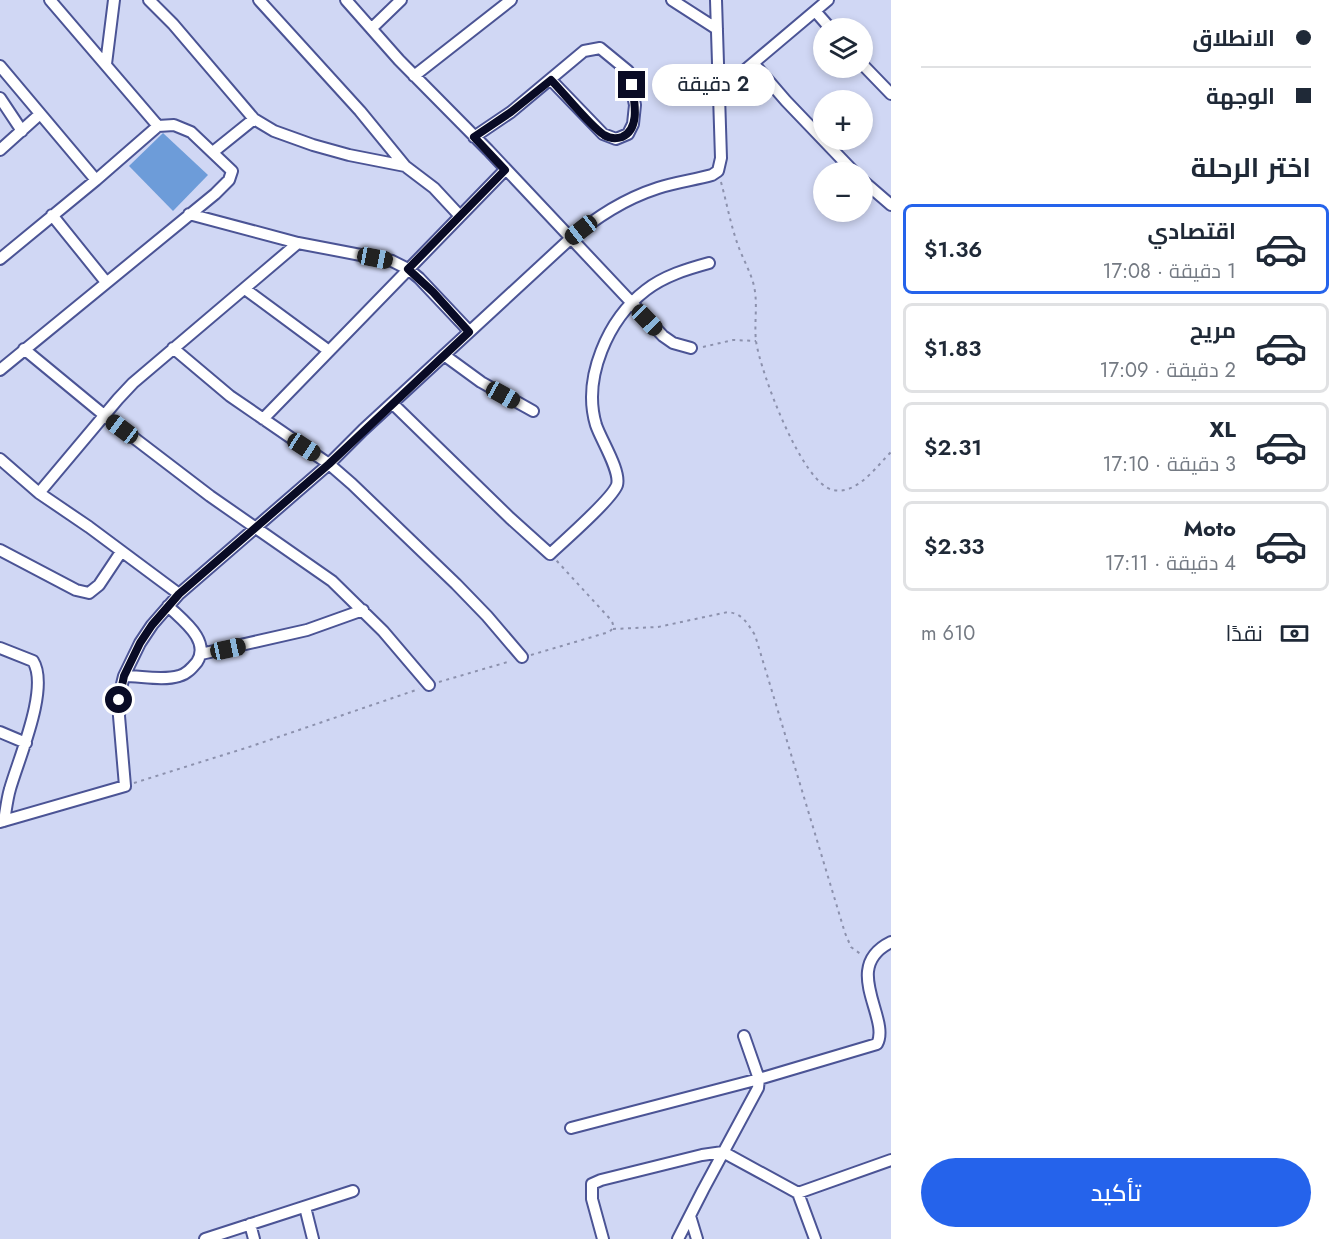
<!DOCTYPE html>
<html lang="ar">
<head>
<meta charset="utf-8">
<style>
	:root { --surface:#fff; --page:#f6f6f7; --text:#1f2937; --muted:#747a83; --line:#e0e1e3; --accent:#2563eb }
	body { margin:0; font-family:Jost,Cairo,sans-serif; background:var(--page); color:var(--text); direction:rtl; height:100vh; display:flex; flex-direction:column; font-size:22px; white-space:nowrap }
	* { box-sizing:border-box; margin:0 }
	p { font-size:20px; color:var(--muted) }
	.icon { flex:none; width:33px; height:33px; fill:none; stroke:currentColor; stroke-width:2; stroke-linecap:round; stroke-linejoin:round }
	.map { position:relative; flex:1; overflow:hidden; direction:ltr }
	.sheet { display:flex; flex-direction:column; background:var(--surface); width:450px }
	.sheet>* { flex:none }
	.top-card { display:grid; align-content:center; height:132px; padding:0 30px; background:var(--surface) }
	.fabs { position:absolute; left:813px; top:18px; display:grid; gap:12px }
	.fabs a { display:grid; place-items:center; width:60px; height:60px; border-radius:50%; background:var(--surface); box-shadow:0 3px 9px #0003; font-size:30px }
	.end { position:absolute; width:27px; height:27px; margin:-14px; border:8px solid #090b25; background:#fff; box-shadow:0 0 0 3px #fff }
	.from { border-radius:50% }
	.bubble { position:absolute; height:42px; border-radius:21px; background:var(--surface); box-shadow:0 3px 9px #0003; font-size:20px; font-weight:600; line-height:42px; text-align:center; direction:rtl }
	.car { position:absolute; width:18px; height:36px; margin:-18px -9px; border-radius:8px; box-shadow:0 0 4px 2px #0007; background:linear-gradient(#222 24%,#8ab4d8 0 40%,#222 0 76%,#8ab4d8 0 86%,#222 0) }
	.top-card b { display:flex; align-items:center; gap:21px; height:57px; font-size:22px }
	.top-card b+b { border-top:2px solid var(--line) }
	.top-card i { width:15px; height:15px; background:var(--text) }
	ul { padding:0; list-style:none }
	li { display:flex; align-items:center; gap:18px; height:90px; margin:0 12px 9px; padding:0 18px; border:3px solid var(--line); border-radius:9px }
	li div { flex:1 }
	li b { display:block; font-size:22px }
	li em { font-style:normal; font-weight:600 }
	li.active { border-color:var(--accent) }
	li>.icon { width:54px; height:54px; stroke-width:1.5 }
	h2 { padding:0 30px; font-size:27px; line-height:72px }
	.pay { display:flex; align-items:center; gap:15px; height:66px; padding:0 30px; font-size:22px }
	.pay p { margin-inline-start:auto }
	.primary-button { display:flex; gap:12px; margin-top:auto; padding:12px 30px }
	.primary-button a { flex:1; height:69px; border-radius:36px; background:var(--accent); color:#fff; font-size:24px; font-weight:600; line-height:69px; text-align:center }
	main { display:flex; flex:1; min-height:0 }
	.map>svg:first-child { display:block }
</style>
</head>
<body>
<main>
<section class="sheet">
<div class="top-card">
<b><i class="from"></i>الانطلاق</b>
<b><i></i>الوجهة</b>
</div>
<h2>اختر الرحلة</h2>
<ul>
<li class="active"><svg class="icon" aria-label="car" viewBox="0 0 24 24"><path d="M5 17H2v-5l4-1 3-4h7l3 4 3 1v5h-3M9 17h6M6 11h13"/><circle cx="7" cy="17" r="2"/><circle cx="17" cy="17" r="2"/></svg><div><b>اقتصادي</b><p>1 دقيقة · 17:08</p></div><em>$1.36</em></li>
<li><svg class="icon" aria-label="car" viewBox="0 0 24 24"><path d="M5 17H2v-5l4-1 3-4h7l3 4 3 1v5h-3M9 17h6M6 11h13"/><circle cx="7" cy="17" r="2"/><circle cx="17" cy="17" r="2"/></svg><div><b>مريح</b><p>2 دقيقة · 17:09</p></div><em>$1.83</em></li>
<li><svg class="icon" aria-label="car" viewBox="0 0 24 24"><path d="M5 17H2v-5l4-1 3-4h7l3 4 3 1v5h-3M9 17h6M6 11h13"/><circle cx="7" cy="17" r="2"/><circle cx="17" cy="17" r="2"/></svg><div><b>XL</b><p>3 دقيقة · 17:10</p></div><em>$2.31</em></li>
<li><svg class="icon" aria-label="car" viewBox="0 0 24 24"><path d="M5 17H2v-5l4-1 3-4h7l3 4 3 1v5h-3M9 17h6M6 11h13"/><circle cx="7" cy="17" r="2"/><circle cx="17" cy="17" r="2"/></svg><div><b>Moto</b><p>4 دقيقة · 17:11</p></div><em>$2.33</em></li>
</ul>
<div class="pay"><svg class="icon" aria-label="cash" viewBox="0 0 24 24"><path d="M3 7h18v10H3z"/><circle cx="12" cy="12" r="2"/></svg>نقدًا<p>610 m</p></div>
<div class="primary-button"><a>تأكيد</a></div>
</section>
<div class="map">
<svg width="891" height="1239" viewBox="0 0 891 1239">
	<rect width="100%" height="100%" fill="#d0d7f4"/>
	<path fill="#6d9cd9" d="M163,133L208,175L173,211L129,166Z"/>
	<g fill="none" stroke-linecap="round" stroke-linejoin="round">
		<defs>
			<path id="minor" d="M50,0L158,126
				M149,0L173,24L254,119L274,131L313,145L349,155L405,166L434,188L460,216
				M259,0L360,111L405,166
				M346,0L399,60L488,150L663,336L673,343L691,348
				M672,0L717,29
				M815,11L830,28
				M372,28L401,0
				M106,64L114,0
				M754,64L786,101L854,172
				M862,64L891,94
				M0,66L96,180
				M414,76L511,0
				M719,92L828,0
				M0,98L22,131
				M474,137L511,112L584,51L600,48L628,71L635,105L633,124L628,134L616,139L603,134L551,80
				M0,150L40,114
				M213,152L254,119
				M862,180L891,205
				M189,214L298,243L392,261L408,269L419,278L469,331
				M52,215L106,282
				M0,259L96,180L158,126L174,125L191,132L232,171L229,180L215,194L0,370
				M245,289L329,351
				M173,348L230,396L329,464L352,484L456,584L487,616L522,657
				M24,349L104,415L210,496L332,581L383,631L429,685
				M444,355L481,382L533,411
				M392,403L510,518L550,554C564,541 612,499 617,485C621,471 601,440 596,425C582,378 608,319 646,290C664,276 687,269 709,263
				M263,419L505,170
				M0,459L39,493L89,527L179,594
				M39,493L118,399L133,383L298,243
				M0,550L76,590L89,593L99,585L121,552
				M0,648L33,661C50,688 18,760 10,789C7,799 6,810 4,821
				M201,654L307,630L363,610
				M124,676C141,676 163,681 179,676C187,674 192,668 197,662C211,640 182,620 168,606
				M0,732L26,743
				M0,822L125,786L119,716L121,688L124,676L140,643L152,625L179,594L329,464L363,430L570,239C597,217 624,199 658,188C676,182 694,180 712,175L718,171L721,158L716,0
				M571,1128L759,1079L877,1044C891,1018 840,967 891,942
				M798,1193L815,1239
				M305,1207L313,1239
				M690,1216L697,1239
				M250,1224L254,1239
				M205,1239L353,1191
				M603,1239L592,1199V1184L601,1180L702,1155L723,1152L798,1193L891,1160
				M678,1239L703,1190L758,1088L759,1079L744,1036"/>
		</defs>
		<use href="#minor" stroke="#4b5495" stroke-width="14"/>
		<path stroke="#8c91ad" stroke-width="2" stroke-dasharray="3 4.5" stroke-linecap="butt" d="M721,182C727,204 731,227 739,248C744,261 751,273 754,286C758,304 754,323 756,341C760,371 802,484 833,490C857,495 876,467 891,452
			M703,347L733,340L756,341
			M613,629L658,627L728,612C743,614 747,623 755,635L845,933L851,947L862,955
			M531,655L609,632C614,628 614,625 611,620L556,560
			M439,682L511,661
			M134,783L252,746L419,689"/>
		<use href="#minor" stroke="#fff" stroke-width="10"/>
	</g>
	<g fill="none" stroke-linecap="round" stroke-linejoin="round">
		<path stroke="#090b25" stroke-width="8" d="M119,700L124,676L140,643L152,625L179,594L329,464L469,332L433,292L408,269L505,170L474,137L511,112L551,80C564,93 590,126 604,135C609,138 616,139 622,137C641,129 634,100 632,85"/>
	</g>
</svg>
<div class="fabs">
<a><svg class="icon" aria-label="layers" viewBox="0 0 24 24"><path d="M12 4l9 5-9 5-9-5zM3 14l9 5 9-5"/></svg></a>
<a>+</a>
<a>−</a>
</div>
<i class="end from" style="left:119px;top:700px"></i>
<i class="end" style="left:632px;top:85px"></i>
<div class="bubble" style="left:652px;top:64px;width:123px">2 دقيقة</div>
<i class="car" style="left:581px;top:230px;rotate:232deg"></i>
<i class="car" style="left:375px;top:258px;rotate:101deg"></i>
<i class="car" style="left:647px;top:320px;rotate:136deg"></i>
<i class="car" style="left:503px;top:395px;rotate:119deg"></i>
<i class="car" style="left:122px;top:429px;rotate:307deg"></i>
<i class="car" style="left:304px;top:447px;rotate:123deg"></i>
<i class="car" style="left:228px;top:649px;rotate:78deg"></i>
</div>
</main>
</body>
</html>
